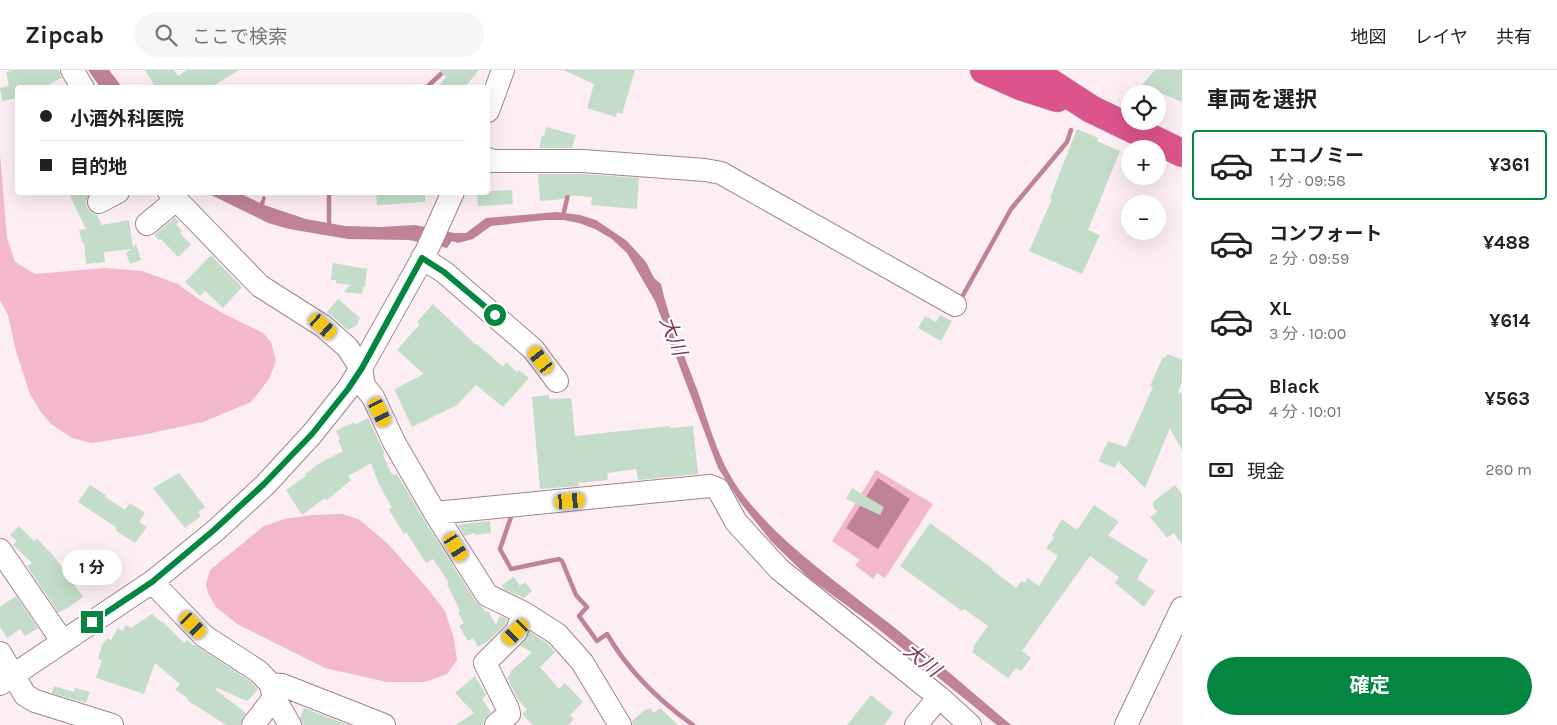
<!DOCTYPE html>
<html lang="ja">
<head>
<meta charset="utf-8">
<style>
	:root { --surface:#fff; --page:#f6f6f6; --text:#222; --muted:#767676; --line:#e0e0e0; --accent:#048641 }
	body { margin:0; font-family:Karla,"Noto Sans JP",sans-serif; background:var(--page); color:var(--text); height:100vh; display:flex; flex-direction:column; font-size:19px; white-space:nowrap }
	* { box-sizing:border-box; margin:0 }
	p { font-size:16px; color:var(--muted) }
	.icon { flex:none; width:28px; height:28px; fill:none; stroke:currentColor; stroke-width:2; stroke-linecap:round; stroke-linejoin:round }
	.map { position:relative; flex:1; overflow:hidden }
	.sheet { display:flex; flex-direction:column; background:var(--surface); width:375px }
	.sheet>* { flex:none }
	.guide { position:absolute; left:15px; top:15px; width:475px; height:110px; border-radius:5px; box-shadow:0 5px 20px #0002; display:grid; align-content:center; height:110px; padding:0 25px; background:var(--surface) }
	.controls { position:absolute; left:1121px; top:15px; display:grid; gap:10px }
	.controls a { display:grid; place-items:center; width:45px; height:45px; border-radius:50%; background:var(--surface); box-shadow:0 5px 20px #0002; font-size:25px }
	.end { position:absolute; width:22px; height:22px; margin:-11px; border:6px solid #048641; background:#fff; box-shadow:0 0 0 2px #fff }
	.from { border-radius:50% }
	.bubble { position:absolute; height:35px; border-radius:18px; background:var(--surface); box-shadow:0 5px 20px #0002; font-size:16px; font-weight:700; line-height:35px; text-align:center }
	.car { position:absolute; width:15px; height:30px; margin:-15px -8px; border-radius:6px; box-shadow:0 0 4px 1px #0007; background:linear-gradient(#f5c518 24%,#345 0 40%,#f5c518 0 76%,#345 0 86%,#f5c518 0) }
	.guide b { display:flex; align-items:center; gap:18px; height:48px; font-size:19px }
	.guide b+b { border-top:1px solid var(--line) }
	.guide i { width:12px; height:12px; background:var(--text) }
	ul { padding:0; list-style:none }
	li { display:flex; align-items:center; gap:15px; height:70px; margin:0 10px 8px; padding:0 15px; border:2px solid transparent; border-radius:5px }
	li div { flex:1 }
	li b { display:block; font-size:19px }
	li em { font-style:normal; font-weight:700 }
	li.selected { border-color:var(--accent) }
	li>.icon { width:45px; height:45px; stroke-width:1.5 }
	h2 { padding:0 25px; font-size:22px; line-height:60px }
	.pay { display:flex; align-items:center; gap:12px; height:55px; padding:0 25px; font-size:19px }
	.pay p { margin-inline-start:auto }
	.action { display:flex; gap:10px; margin-top:auto; padding:10px 25px }
	.action a { flex:1; height:58px; border-radius:30px; background:var(--accent); color:#fff; font-size:20px; font-weight:700; line-height:58px; text-align:center }
	header { display:flex; align-items:center; gap:30px; box-sizing:border-box; height:70px; padding:0 25px; background:var(--surface); border-bottom:1px solid var(--line) }
	header strong { font-size:24px }
	nav { display:flex; gap:28px; margin-inline-start:auto; font-size:18px }
	.search { width:350px; height:45px; background:var(--page); display:flex; align-items:center; gap:12px; box-sizing:border-box; padding:0 18px; border-radius:28px; color:var(--muted); font-size:19px }
	main { display:flex; flex:1; min-height:0 }
	.map>svg:first-child { display:block }
</style>
</head>
<body>
<header>
<strong>Zipcab</strong>
<div class="search"><svg class="icon" aria-label="search" viewBox="0 0 24 24"><circle cx="10" cy="10" r="6"/><path d="M15 15l6 6"/></svg>ここで検索</div>
<nav><a>地図</a><a>レイヤ</a><a>共有</a></nav>
</header>
<main>
<div class="map">
<svg width="1182" height="655" viewBox="0 0 1182 655">
	<rect width="100%" height="100%" fill="#fceef2"/>
	<path fill="#f3b8ca" d="M0,84L7,168L15,192L35,204L105,198L142,201L178,214L200,230L226,245L263,263L271,272L276,291L269,309L251,332L203,352L142,365L92,373L72,368L51,354L40,341L30,324L16,281L8,245L0,230Z
		M876,400L933,434L885,508L877,503L873,509L855,495L860,490L832,471Z
		M343,444L360,450L388,474L428,519L445,541L454,569L457,590L447,604L425,612H387L325,598L237,554L216,537L208,523L206,514L210,500L264,456L285,449L312,445Z"/>
	<path fill="#c08296" d="M88,0H109L122,17H100Z
		M207,123H239L260,133L263,126L266,127L264,135L306,149L345,156L380,157L415,155L454,163H466L486,148L557,142L580,145L596,150L627,171L646,192L654,208L661,214C669,251 685,287 698,322C710,357 720,396 744,426C781,473 830,507 877,544C923,579 967,618 1011,655H997L872,554L809,508L771,471L740,432L718,398L655,231L627,183L612,169L595,159L579,153L563,150H545L491,156L473,169L458,173L452,171L447,178L409,170L348,169L289,159L268,153Z
		M878,408L910,429L878,479L846,458Z"/>
	<g fill="none" stroke-linecap="round" stroke-linejoin="round">
		<path stroke="#c08296" stroke-width="4.5" d="M426,18L445,0
			M329,122V159
			M563,146L569,120
			M957,227H962L1011,139L1067,72L1071,60
			M513,444H512L500,479L511,499L559,489L562,491L576,525L587,537L579,546L597,571L607,564C629,602 658,630 693,655"/>
	</g>
	<path fill="#c3ddc8" d="M14,0H59L61,8L43,18H18V28L2,31L0,18L9,16L6,2Z
		M145,0H174L178,6L187,0H239L210,18H156Z
		M439,0H479L464,18H437L446,7Z
		M563,0H635L622,44L617,42L616,47L587,38L594,14Z
		M1155,0H1182V32L1142,15Z
		M546,57L576,65L572,78H539L542,65L544,66Z
		M1077,59L1098,68L1097,71L1120,81L1088,160L1100,165L1082,204L1029,181L1052,129L1050,128Z
		M538,104H583L639,108L637,139L591,135L592,127L565,125V129L540,131Z
		M512,120L513,134L478,136L477,122Z
		M68,122H90L86,131L87,138L92,143L97,145L102,155L129,150L133,177L136,174L141,190L130,194L126,183L131,179L104,182L105,192L86,194L84,173H82L79,160L86,159Z
		M376,122H425V132L377,135Z
		M175,148L179,152L176,154L182,161L180,163L191,175L178,187L161,169L159,170L154,165Z
		M211,185L242,217L223,238L205,221L200,226L185,212Z
		M333,193L367,199L365,217H363L362,224L344,222L350,215L336,213V210H331Z
		M338,229L360,248L357,255L348,260L327,242Z
		M433,234L476,275L477,274L503,297L506,292L517,302L519,300L529,308L503,337L476,315L457,335L412,357L395,321V319L424,304L397,280L420,254L417,252Z
		M940,245L952,251L941,271L918,258L925,246L936,252Z
		M1168,284L1182,290V312L1178,322L1182,323V381L1170,358L1145,418L1118,391L1115,398L1100,392L1099,390L1108,371L1126,377L1153,317L1150,316L1163,287L1165,288Z
		M549,325V329L571,328L575,366L670,356V358L693,356L698,404L638,410L636,399L607,403L608,410L578,413L579,416L540,419L532,327Z
		M368,348L385,384L383,385L392,405L397,404L424,450L476,532L483,538L485,542L488,541L496,555L500,546L507,549L505,555L488,571L478,577L473,568L468,571L459,556L464,553L458,542L460,541L447,514L449,513L433,489L426,493L406,462L404,464L389,440L392,438L378,412L371,393L348,406L351,410L327,430L325,428L302,445L286,420L306,406L305,404L320,393L343,381L338,370L340,369L336,361L354,352L355,355Z
		M179,403L205,437L198,442L201,446L185,458L153,418Z
		M90,415L106,425L105,427L125,440L130,433L145,443L139,452L147,457L135,473L115,460L117,458L78,432Z
		M1175,415L1182,424V474L1174,463L1167,468L1150,447L1157,442L1153,437V432Z
		M852,418L884,437L880,445L846,429Z
		M1094,435L1119,452L1108,465L1148,490L1137,509L1155,521L1144,537L1115,513L1119,507L1090,486L1022,581L1031,588L1021,601L1016,598L1008,608L972,582L974,579L973,577L988,556L964,539L962,541L900,496L930,453L993,499L992,500L1016,518L1022,511L1025,513L1028,508L1039,516L1058,486L1046,478L1054,468L1052,466L1062,449L1077,460Z
		M490,451L491,463L475,465L474,463L465,466L458,455Z
		M19,456L34,471L37,469L53,485L83,527L66,539L58,542L27,496L32,493L13,475L17,471L10,465Z
		M514,507L520,516L525,512L532,521L524,528L504,519L502,515Z
		M16,526L38,558L25,566L20,559L7,568L0,557V537Z
		M152,544L161,552L162,551L184,573L187,570L194,576L195,575L250,611L258,620L247,631L217,618L216,620L246,643L240,655H226L187,630L188,628L175,620L180,614L155,593L144,624L96,608L102,590L98,589L102,575L108,568L111,570L118,558L123,561L126,555L131,558Z
		M530,562L548,574L555,582L540,597L559,619L565,613L583,632L570,645L574,649L568,655H533L522,644L527,640L517,628L507,607L511,604L510,602L532,582L520,576Z
		M475,606L486,625L482,629L491,642L484,650L483,655H456L474,643L455,623Z
		M54,616L74,622L75,618L90,622L86,633L52,623Z
		M871,625L893,643L884,655H847Z
		M304,638L348,655H303L300,647Z
		M650,638L654,643L660,638L678,655H633L632,651L646,639L647,640Z"/>
	<g fill="none" stroke-linecap="round" stroke-linejoin="round">
		<defs>
			<path id="minor" d="M72,0L83,18
				M488,41L503,0
				M488,89L491,91H583L705,100L721,103L955,235
				M169,122L260,216L323,256L347,277L361,298L364,316L373,327L394,372L435,443L487,525L524,543L557,564L582,592L620,655
				M99,132L118,122
				M147,154L176,130
				M422,188L444,202L533,279L557,311
				M435,443L710,416L718,419L736,452L780,500L939,627L970,655
				M0,480L63,572
				M152,512L204,566L258,601L271,614L273,626L290,655
				M0,583L25,625L35,631L112,655
				M0,614L152,512L215,461L265,415L312,364L348,319L361,298L426,182L453,122
				M271,614L282,615L384,655
				M253,655L270,633L275,629
				M496,655L509,644L508,639L485,593L516,562L524,543
				M916,655L939,627
				M1126,655L1182,538"/>
			<path id="highway" d="M984,0L1020,16L1057,28
				M1031,0L1091,39L1182,83"/>
		</defs>
		<use href="#minor" stroke="#a2838c" stroke-width="24"/>
		<use href="#highway" stroke="#d2cfd0" stroke-width="29"/>
		<use href="#minor" stroke="#fff" stroke-width="22"/>
		<use href="#highway" stroke="#db558a" stroke-width="28"/>
	</g>
	<g fill="none" stroke-linecap="round" stroke-linejoin="round">
		<path stroke="#048641" stroke-width="6" d="M92,552L152,512L214,460L264,414L312,364L348,319L362,298L422,188L444,202L495,245"/>
	</g>
	<g text-anchor="middle" dominant-baseline="central" stroke-width="4.5" stroke-linejoin="round" paint-order="stroke">
		<g font-size="20" font-style="italic" fill="#853855" stroke="#fff">
			<text transform="translate(673 266) rotate(69)">大川</text>
			<text transform="translate(922 590) rotate(39)">大川</text>
		</g>
	</g>
</svg>
<div class="controls">
<a><svg class="icon" aria-label="locate" viewBox="0 0 24 24"><circle cx="12" cy="12" r="6"/><path d="M12 2v4M12 18v4M2 12h4M18 12h4"/></svg></a>
<a>+</a>
<a>−</a>
</div>
<i class="end from" style="left:495px;top:245px"></i>
<i class="end" style="left:92px;top:552px"></i>
<div class="bubble" style="left:62px;top:480px;width:60px">1 分</div>
<i class="car" style="left:323px;top:256px;rotate:131deg"></i>
<i class="car" style="left:541px;top:290px;rotate:323deg"></i>
<i class="car" style="left:380px;top:342px;rotate:154deg"></i>
<i class="car" style="left:570px;top:431px;rotate:85deg"></i>
<i class="car" style="left:456px;top:477px;rotate:148deg"></i>
<i class="car" style="left:193px;top:555px;rotate:136deg"></i>
<i class="car" style="left:516px;top:562px;rotate:225deg"></i>
<div class="guide">
<b><i class="from"></i>小酒外科医院</b>
<b><i></i>目的地</b>
</div>
</div>
<section class="sheet">
<h2>車両を選択</h2>
<ul>
<li class="selected"><svg class="icon" aria-label="car" viewBox="0 0 24 24"><path d="M5 17H2v-5l4-1 3-4h7l3 4 3 1v5h-3M9 17h6M6 11h13"/><circle cx="7" cy="17" r="2"/><circle cx="17" cy="17" r="2"/></svg><div><b>エコノミー</b><p>1 分 · 09:58</p></div><em>¥361</em></li>
<li><svg class="icon" aria-label="car" viewBox="0 0 24 24"><path d="M5 17H2v-5l4-1 3-4h7l3 4 3 1v5h-3M9 17h6M6 11h13"/><circle cx="7" cy="17" r="2"/><circle cx="17" cy="17" r="2"/></svg><div><b>コンフォート</b><p>2 分 · 09:59</p></div><em>¥488</em></li>
<li><svg class="icon" aria-label="car" viewBox="0 0 24 24"><path d="M5 17H2v-5l4-1 3-4h7l3 4 3 1v5h-3M9 17h6M6 11h13"/><circle cx="7" cy="17" r="2"/><circle cx="17" cy="17" r="2"/></svg><div><b>XL</b><p>3 分 · 10:00</p></div><em>¥614</em></li>
<li><svg class="icon" aria-label="car" viewBox="0 0 24 24"><path d="M5 17H2v-5l4-1 3-4h7l3 4 3 1v5h-3M9 17h6M6 11h13"/><circle cx="7" cy="17" r="2"/><circle cx="17" cy="17" r="2"/></svg><div><b>Black</b><p>4 分 · 10:01</p></div><em>¥563</em></li>
</ul>
<div class="pay"><svg class="icon" aria-label="cash" viewBox="0 0 24 24"><path d="M3 7h18v10H3z"/><circle cx="12" cy="12" r="2"/></svg>現金<p>260 m</p></div>
<div class="action"><a>確定</a></div>
</section>
</main>
</body>
</html>
